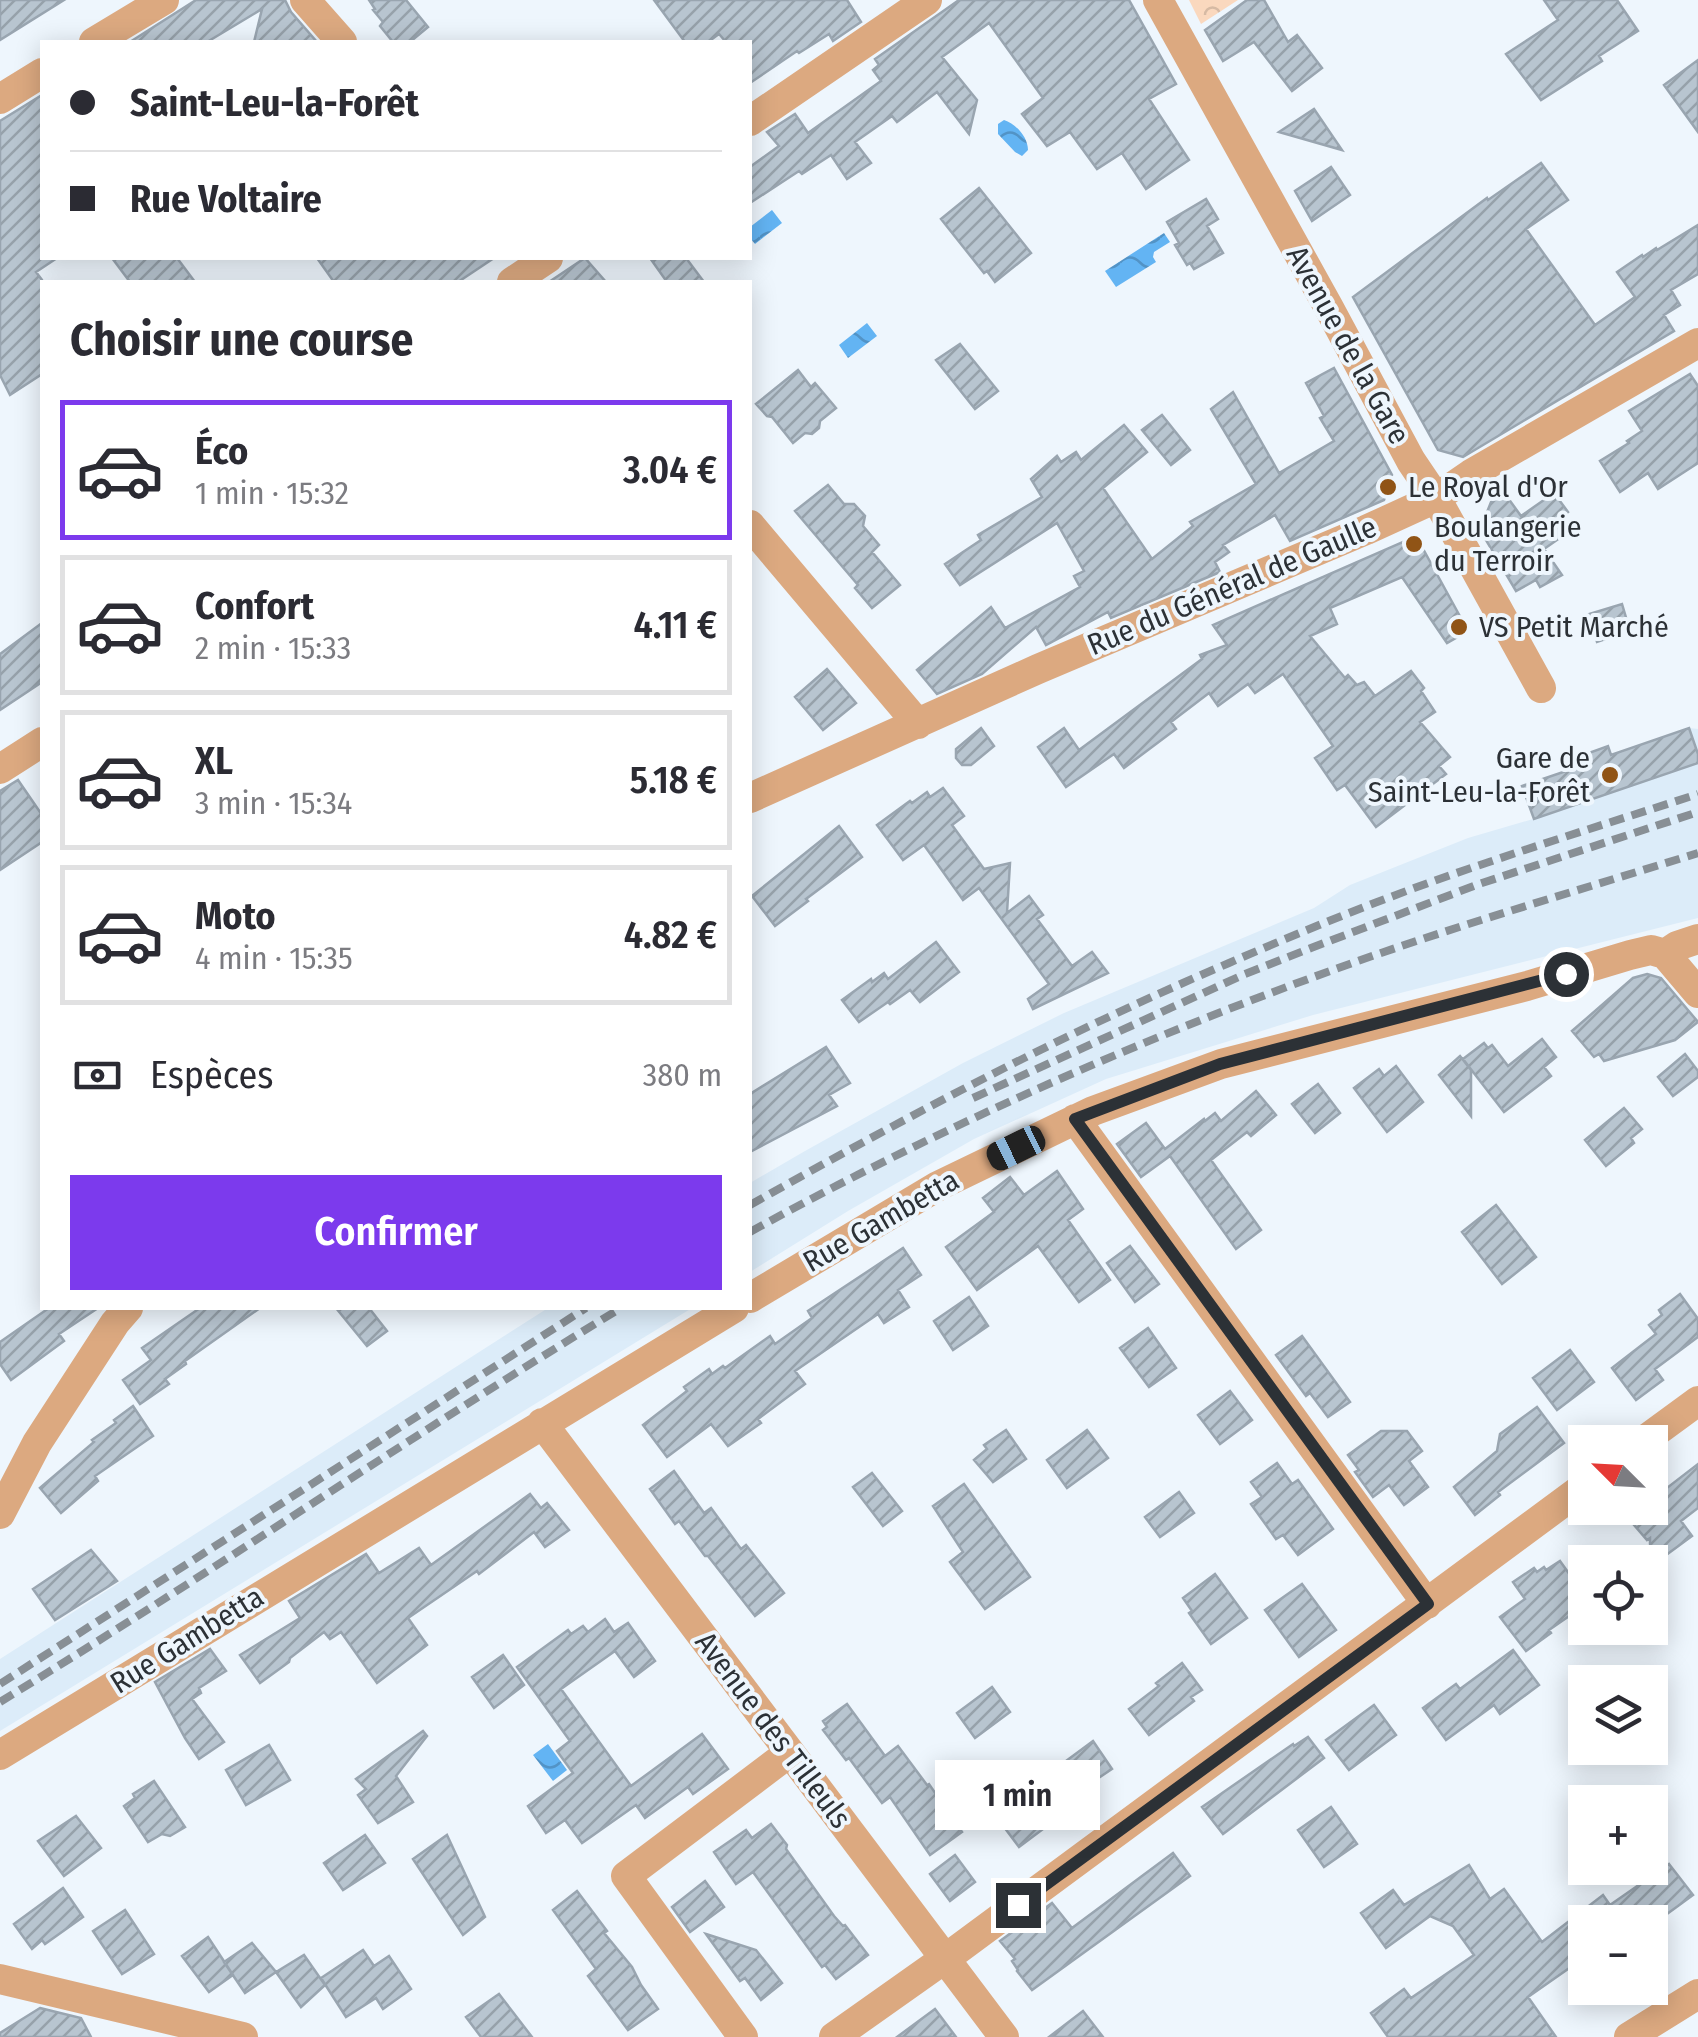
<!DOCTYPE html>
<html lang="fr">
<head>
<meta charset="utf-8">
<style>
	:root { --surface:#fff; --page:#f7f7f7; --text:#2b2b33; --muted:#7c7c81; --line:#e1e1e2; --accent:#7c3aed }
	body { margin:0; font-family:"Fira Sans Condensed",sans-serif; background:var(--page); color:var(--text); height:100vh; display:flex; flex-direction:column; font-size:38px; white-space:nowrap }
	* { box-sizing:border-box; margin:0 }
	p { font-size:32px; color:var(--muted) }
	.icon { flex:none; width:55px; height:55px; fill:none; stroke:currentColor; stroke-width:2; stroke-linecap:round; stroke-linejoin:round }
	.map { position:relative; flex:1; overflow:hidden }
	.sheet { position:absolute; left:40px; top:280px; width:712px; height:1030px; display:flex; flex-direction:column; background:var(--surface); border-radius:0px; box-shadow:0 5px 25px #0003 }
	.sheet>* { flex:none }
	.hud { position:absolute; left:40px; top:40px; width:712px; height:220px; border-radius:0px; box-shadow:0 5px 25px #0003; display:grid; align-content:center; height:220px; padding:0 30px; background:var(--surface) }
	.needle { width:65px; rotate:294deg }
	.tools { position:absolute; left:1568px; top:1425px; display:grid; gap:20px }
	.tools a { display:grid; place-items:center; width:100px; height:100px; border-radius:0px; background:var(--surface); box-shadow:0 5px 25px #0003; font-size:50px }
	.end { position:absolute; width:45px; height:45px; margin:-22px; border:12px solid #2c3136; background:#fff; box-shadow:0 0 0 5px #fff }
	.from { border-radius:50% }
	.bubble { position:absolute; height:70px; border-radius:0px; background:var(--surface); box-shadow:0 5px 25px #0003; font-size:32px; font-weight:600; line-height:70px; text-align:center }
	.car { position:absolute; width:30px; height:60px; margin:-30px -15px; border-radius:12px; box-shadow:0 0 8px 2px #0007; background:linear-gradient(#222 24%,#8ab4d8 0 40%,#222 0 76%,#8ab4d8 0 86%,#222 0) }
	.hud b { display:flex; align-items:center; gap:35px; height:95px; font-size:38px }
	.hud b+b { border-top:2px solid var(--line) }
	.hud i { width:25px; height:25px; background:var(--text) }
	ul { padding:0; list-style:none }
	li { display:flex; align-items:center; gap:30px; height:140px; margin:0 20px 15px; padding:0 10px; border:5px solid var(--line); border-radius:0px }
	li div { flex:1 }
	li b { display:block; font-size:38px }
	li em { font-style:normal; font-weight:600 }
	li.current { border-color:var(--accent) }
	li>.icon { width:90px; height:90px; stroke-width:1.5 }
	h2 { padding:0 30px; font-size:45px; line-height:120px }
	.pay { display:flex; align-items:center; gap:25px; height:110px; padding:0 30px; font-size:38px }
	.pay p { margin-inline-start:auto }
	.primary-button { display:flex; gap:20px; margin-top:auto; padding:20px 30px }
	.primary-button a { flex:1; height:115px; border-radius:0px; background:var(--accent); color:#fff; font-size:40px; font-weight:600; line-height:115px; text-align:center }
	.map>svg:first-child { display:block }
</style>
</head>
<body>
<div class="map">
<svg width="1698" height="2037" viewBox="0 0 1698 2037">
	<defs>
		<pattern id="park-crowns" width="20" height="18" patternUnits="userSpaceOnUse" patternTransform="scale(2.5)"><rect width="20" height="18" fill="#fad8be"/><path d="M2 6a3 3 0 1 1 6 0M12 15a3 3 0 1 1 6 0" fill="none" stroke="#d6baa4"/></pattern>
		<pattern id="water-waves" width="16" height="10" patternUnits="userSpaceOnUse" patternTransform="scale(2.5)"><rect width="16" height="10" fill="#63b4f3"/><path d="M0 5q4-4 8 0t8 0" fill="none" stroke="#5293c6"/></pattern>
		<pattern id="building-hatch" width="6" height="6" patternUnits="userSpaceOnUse" patternTransform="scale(2.5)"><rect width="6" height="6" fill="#b8c5d0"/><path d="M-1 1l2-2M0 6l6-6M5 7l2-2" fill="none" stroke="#96a1aa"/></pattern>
	</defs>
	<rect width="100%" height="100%" fill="#eef6fd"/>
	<path fill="#dcecf9" d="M1689,728L1698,729V918L1313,1015L1106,1079L974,1139L848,1211L750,1272V1183L805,1151L963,1063L1064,1013L1314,908L1350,885L1468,838L1533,819L1522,786L1577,767L1575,758L1608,746L1611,755Z
		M548,1308H692L0,1731V1659Z"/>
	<path fill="url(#park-crowns)" d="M1189,0H1238L1201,24Z"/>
	<path fill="url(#water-waves)" d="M1004,120C1016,124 1028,137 1028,150L1022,156L1015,152L998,134V124Z
		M772,210L782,223L755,244L750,238V227Z
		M1164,233L1170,242L1154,252L1153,257L1156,262L1116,287L1105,271Z
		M867,323L877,336L848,358L839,345Z
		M548,1744L567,1770L553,1781L533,1755Z"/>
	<path fill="url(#building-hatch)" stroke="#99a5b0" stroke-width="2.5" d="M0,0H64L0,40Z
		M196,0H285L291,12L317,42H254L262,9L207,42H130Z
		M369,0H406L428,27L410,42H393L380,26L383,22L373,10L375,9Z
		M654,0H847L861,22L833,41L829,34L799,53L797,51L750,83V42H726L719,34L708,42H685Z
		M959,0H1129L1176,84L1149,99L1189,160L1146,189L1122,153L1097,169L1070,132L1047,146L1022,114L1043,98L989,23L942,57L977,100L969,134L937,92L897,122L892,116L855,142L871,163L847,179L831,155L802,174L799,171L750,203V167L779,146L767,132L795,114L808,133L881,81L873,70L879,65L875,59Z
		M1247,0H1264L1288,42L1297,35L1322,68L1292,91L1254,42L1223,61L1205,30Z
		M1544,0H1617L1638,31L1599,56L1602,61L1541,100L1506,54L1558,20Z
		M1698,60V132L1664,85Z
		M42,95V258H57L36,272L42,280V374L10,395L0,375V121Z
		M1314,109L1342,150L1279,132Z
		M1541,163L1568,200L1526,229L1595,325L1635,297L1617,272L1642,255L1643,257L1656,248L1657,250L1698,225V274L1671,290L1680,305L1664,315L1674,331L1463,457L1438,450L1353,297L1487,198L1488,200Z
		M1331,167L1350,195L1312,221L1295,191Z
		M979,188L1031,253L995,282L987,271L984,273L941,219Z
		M1206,199L1218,219L1207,226L1223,253L1194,269L1190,263L1187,265L1175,245L1179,243L1167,222Z
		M112,258H177L195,282H130Z
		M317,258H494L458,282H334Z
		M585,258L606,282H549Z
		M650,258H686L704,282H667Z
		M960,344L998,391L975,409L936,360Z
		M1334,368L1392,475L1384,500L1290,541L1275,515L1223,545L1229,552L1215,562L1220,572L1111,618L1108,612L1046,645L1036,627L982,674L937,694L917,670L991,607L1005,628L1080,587L1074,576L1084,571L1057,523L960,585L945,564L981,540L978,535L1042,497L1031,479L1057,456L1061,462L1076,452L1081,460L1124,425L1147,452L1103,488L1152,559L1193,526L1190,522L1256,484L1211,409L1233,392L1279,473L1334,441L1320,418L1324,416L1306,383Z
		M798,370L811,387L815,383L836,408L820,421L819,428L812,434L805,433L793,443L772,417L767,416L756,404Z
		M1690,374L1698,386V463L1658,489L1648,473L1620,492L1600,461L1629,443L1627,441L1642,431L1629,411Z
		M1162,415L1190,450L1171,465L1142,430Z
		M828,485L844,504H854L865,516L863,526L879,545L872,552L900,585L872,608L855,588L858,585L795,511Z
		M1554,493L1568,512L1558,520L1567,533L1544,549L1562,575L1540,587L1536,580L1516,591L1480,530L1491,502L1505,494L1521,516Z
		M1405,541L1422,547L1468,631L1447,643L1402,577L1330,608L1337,624L1310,636L1345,678L1348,675L1357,685L1364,682L1375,696L1411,671L1424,688L1421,691L1435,712L1420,722L1450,757L1439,766L1446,774L1376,827L1345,785L1337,790L1315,758L1333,746L1283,674L1255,693L1248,684L1218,706L1209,693L1171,722L1176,729L1124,768L1114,754L1066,787L1038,747L1064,728L1079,750L1202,659L1200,655L1227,645L1213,625Z
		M1622,604L1630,631L1597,642L1589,614Z
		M42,623V682L0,710V654Z
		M827,669L856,703L823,730L795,697Z
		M981,728L994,746L971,765H962L956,758V749Z
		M1689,728L1698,754V763L1534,819L1522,786L1578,767L1575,758L1608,746L1611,755Z
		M18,780L42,815V842L0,870V791Z
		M943,788L964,816L952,825L984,869L1010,863L1007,913L1029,896L1043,915L1037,919L1072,966L1092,952L1108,973L1033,1009L1028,999L1049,984L979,888L963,900L924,845L903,860L877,825L910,801L912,803L927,792L930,797Z
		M839,826L862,857L806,899L808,901L775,926L752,896Z
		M936,942L959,972L920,1002L910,990L890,1004L888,1002L859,1022L842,1000L871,979L872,982L884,973L888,979Z
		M1647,974L1661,978L1698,1022L1675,1040L1604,1061L1599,1054L1594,1057L1572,1031L1633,978Z
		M1542,1039L1556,1057L1544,1067L1551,1076L1504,1112L1463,1059L1484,1043L1488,1048L1492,1045L1508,1066Z
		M826,1047L850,1083L829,1095L837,1106L750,1152V1094Z
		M1685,1054L1698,1071V1077L1673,1096L1658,1077Z
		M1460,1056L1471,1070V1116L1439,1075Z
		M1396,1066L1423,1102L1387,1132L1354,1088L1379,1069L1384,1076Z
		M1318,1084L1340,1113L1315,1133L1292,1104Z
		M1256,1091L1276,1115L1251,1136L1247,1132L1211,1160L1261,1230L1236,1249L1170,1156L1141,1177L1117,1144L1146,1123L1165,1149L1204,1119L1205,1121L1215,1113L1221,1121Z
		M1624,1108L1642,1129L1631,1138L1634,1143L1606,1166L1585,1140Z
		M1057,1171L1083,1209L1068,1220L1110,1280L1079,1302L1038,1246L977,1290L946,1247L994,1212L983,1198L1010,1177L1024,1195Z
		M1496,1205L1536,1257L1502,1284L1462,1232Z
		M1130,1246L1159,1284L1135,1302L1107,1263Z
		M903,1248L921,1275L898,1290L909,1307L884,1323L878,1314L795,1371L805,1384L758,1419L761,1423L728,1446L711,1424L667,1457L643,1425L687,1391L684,1387L709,1369L712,1374L723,1366L725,1368L770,1336L775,1344L812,1318L808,1311Z
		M1680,1294L1698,1319V1337L1655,1369L1663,1380L1636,1400L1612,1368L1656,1334L1649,1325L1662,1315L1659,1310Z
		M969,1297L988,1326L953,1350L934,1321Z
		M49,1308H98L59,1334L64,1341L11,1380L0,1364V1342Z
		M200,1308H260L185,1361L186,1364L165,1379L169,1384L140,1404L123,1380L151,1360L142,1348Z
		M336,1308H369L387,1331L367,1346Z
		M1148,1328L1176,1368L1149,1387L1120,1348Z
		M1302,1336L1350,1402L1328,1417L1310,1393L1306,1396L1276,1355Z
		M1570,1350L1594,1382L1557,1410L1533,1378Z
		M1230,1391L1252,1420L1220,1444L1198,1415Z
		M133,1406L153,1436L95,1476L98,1481L61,1513L40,1488L94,1442L92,1440L116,1423L114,1420Z
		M1537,1407L1564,1443L1498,1492L1500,1495L1475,1515L1454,1487L1497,1451L1500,1434Z
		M1006,1430L1026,1459L993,1482L974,1460L987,1449L984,1445Z
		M1087,1430L1108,1458L1067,1488L1047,1460Z
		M1381,1431H1407L1422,1451L1409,1461L1428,1487L1404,1505L1389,1485L1373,1497L1355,1472L1359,1470L1348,1455Z
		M1277,1463L1292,1484L1298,1480L1333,1529L1298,1555L1283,1535L1276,1539L1251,1504L1262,1497L1251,1482Z
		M1698,1464V1508L1681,1521L1692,1536L1662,1558L1650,1544V1538L1647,1540L1628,1518L1641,1508H1650V1501Z
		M674,1471L704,1513L711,1508L741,1549L746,1545L784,1593L755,1616L708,1556H705L679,1521L675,1524L650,1489Z
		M872,1473L902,1511L883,1526L853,1487Z
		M964,1484L1030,1577L985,1609L950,1562L963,1552L933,1506Z
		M1179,1492L1194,1513L1160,1537L1145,1517Z
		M530,1494L541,1508L547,1503L569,1530L545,1547L534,1532L479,1574L477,1571L408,1618L427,1645L377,1683L341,1632L330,1639L324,1632L290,1658L289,1662L260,1683L240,1655L300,1618L289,1601L366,1554L379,1573L419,1548L431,1565Z
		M91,1550L117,1581L55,1620L33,1589Z
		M1560,1561L1575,1582L1585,1575V1605L1549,1630L1551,1633L1526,1651L1500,1617L1525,1599L1513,1582L1534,1568L1537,1572L1544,1567L1546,1570Z
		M1215,1574L1247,1618L1211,1644L1189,1613L1192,1611L1183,1598Z
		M1302,1584L1336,1630L1299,1657L1265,1610Z
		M605,1619L614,1632L628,1623L655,1661L634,1677L615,1651L561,1689L631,1786L702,1734L728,1769L693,1794L688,1787L645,1818L636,1805L582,1843L565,1820L546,1833L528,1806L573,1773L557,1751L570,1741L517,1667L568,1630L571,1634L583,1626L588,1632Z
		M210,1649L226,1671L199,1688L201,1693L192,1699L224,1742L199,1759L185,1738L155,1682Z
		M1513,1650L1539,1685L1500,1714L1494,1705L1446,1740L1423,1708L1456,1684L1460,1689Z
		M503,1655L524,1685L494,1708L472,1677Z
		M1182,1663L1202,1690L1191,1697L1194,1701L1149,1735L1129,1709L1159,1686L1156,1683Z
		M992,1687L1010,1712L975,1738L957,1713Z
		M847,1704L885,1756L898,1746L927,1785L929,1784L962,1832L930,1855L890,1797L882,1803L849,1758L846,1760L823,1730L827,1727L823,1721Z
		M1374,1705L1396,1735L1349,1770L1326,1740Z
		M423,1731L427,1736L396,1776L413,1802L378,1823L358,1795L366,1789L356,1779Z
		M1308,1737L1324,1758L1223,1834L1202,1807L1293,1744L1294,1746Z
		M1093,1741L1112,1769L1085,1787L1066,1761Z
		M269,1745L290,1780L246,1805L226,1770Z
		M154,1781L185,1827L170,1836L162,1834L148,1842L124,1806L135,1798L133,1794Z
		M998,1782L1015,1803L1021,1799L1043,1829L1019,1847L980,1795Z
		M1331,1807L1357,1844L1324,1867L1298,1830Z
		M76,1816L101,1848L64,1876L38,1841Z
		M771,1824L787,1845L786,1849L834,1916L843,1926L845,1925L868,1955L836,1979L825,1965L822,1967L753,1872L736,1884L714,1852L746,1830L752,1838Z
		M365,1835L385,1863L343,1890L324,1863Z
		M447,1835L485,1917L463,1935L413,1859Z
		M1173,1853L1190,1876L1032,1990L1017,1971L1018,1970L1012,1961L1015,1959L1000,1941L1052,1903L1072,1928Z
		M955,1855L975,1882L950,1901L930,1874Z
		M1669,1864L1693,1895L1656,1922H1585V1957L1528,1997L1556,2037H1388L1371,2013L1404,1989L1411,1998L1474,1955L1453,1926L1430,1916L1386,1948L1361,1913L1393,1890L1404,1905L1469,1865L1490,1899L1504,1889L1542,1942L1603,1895L1610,1905Z
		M705,1881L724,1907L690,1932L672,1907Z
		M63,1888L83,1917L45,1944L42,1940L32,1949L14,1924Z
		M577,1891L607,1931L604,1933L632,1967L641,1985L658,2009L628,2030L588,1976L596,1969L553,1910Z
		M125,1910L154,1954L122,1974L93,1931Z
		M706,1934L756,1950L782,1983L761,2000L745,1978L740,1981Z
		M208,1937L233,1975L209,1992L182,1956Z
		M252,1943L276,1972L245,1993L224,1962Z
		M363,1950L374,1966L389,1956L411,1989L383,2009L376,1998L346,2017L321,1978Z
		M304,1955L325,1985L301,2007L276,1972Z
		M499,1994L532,2037H481L466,2017Z
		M40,2008L81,2018L91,2037H0V2033Z
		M935,2009L956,2037H897Z
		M1083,2011L1103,2037H1049Z"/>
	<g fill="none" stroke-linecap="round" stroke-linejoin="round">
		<path stroke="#dca980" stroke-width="30" d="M305,0L342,42
			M1158,0L1329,308L1411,461L1436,498L1541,688
			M94,42L164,0
			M0,99L42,73
			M750,121L927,0
			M512,282L548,258
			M750,525L918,724
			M0,769L42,742
			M750,798L1038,669L1366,530L1436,498L1471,474L1698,343
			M1665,954L1698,993
			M1665,954L1677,946L1698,939
			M1075,1119L1427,1604
			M750,1298L938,1186L1093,1111L1221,1064L1527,986L1630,955L1651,950L1665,954
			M542,1423L1004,2037
			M1642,1442L1698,1401
			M0,1514L37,1443L115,1323L128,1308
			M0,1755L734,1308
			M0,1979L243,2037
			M743,2037L626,1876L789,1753
			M834,2037L957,1950L1585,1486
			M1629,2037L1698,1994"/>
		<path stroke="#888f95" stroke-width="8" stroke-dasharray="15 8" stroke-linecap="butt" d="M973,1098L1245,974L1311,948L1479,884L1698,812
			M750,1205C906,1117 1064,1033 1229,963C1314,926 1401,891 1489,862C1559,838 1628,817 1698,794
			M750,1232C940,1127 1140,1039 1344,966C1461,924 1580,890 1698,853
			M0,1684L586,1308
			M0,1702C209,1574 412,1435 621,1308"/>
	</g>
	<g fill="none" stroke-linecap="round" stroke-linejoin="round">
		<path stroke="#2c3136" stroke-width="12" d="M1018,1905L1428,1604L1075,1119L1220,1064L1566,974"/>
	</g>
	<g fill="#905416" stroke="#eef6fd" stroke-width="4">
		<circle cx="1388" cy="487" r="10"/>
		<circle cx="1414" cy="544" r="10"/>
		<circle cx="1459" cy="627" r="10"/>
		<circle cx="1610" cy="775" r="10"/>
	</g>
	<g text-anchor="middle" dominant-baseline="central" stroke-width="8" stroke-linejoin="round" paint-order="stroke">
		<g font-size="30" fill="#2c3136" stroke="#eef6fd">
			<text transform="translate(1348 345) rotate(61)">Avenue de la Gare</text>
			<text transform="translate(1232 586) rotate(-23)">Rue du Général de Gaulle</text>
			<text transform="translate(881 1221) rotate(-30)">Rue Gambetta</text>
			<text transform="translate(187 1640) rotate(-32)">Rue Gambetta</text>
			<text transform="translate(773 1730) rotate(53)">Avenue des Tilleuls</text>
		</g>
		<g font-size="30" fill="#2c3136" stroke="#eef6fd" text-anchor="start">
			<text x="1408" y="487">Le Royal d'Or</text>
			<text x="1434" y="527">Boulangerie<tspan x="1434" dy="34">du Terroir</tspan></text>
			<text x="1479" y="627">VS Petit Marché</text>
			<text x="1590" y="758" text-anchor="end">Gare de<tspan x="1590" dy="34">Saint-Leu-la-Forêt</tspan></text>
		</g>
	</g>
</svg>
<div class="tools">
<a><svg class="needle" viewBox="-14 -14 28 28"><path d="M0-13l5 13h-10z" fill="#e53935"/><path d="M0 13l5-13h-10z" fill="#7c7c81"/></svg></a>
<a><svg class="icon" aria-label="locate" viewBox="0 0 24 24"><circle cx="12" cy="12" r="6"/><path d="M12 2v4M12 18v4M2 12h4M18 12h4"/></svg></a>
<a><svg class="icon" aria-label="layers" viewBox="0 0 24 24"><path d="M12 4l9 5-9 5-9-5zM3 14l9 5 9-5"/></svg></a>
<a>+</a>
<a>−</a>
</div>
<i class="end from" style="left:1566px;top:974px"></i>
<i class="end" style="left:1018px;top:1905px"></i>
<div class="bubble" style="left:935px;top:1760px;width:165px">1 min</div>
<i class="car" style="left:1016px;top:1148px;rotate:244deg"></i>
<div class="hud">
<b><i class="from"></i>Saint-Leu-la-Forêt</b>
<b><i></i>Rue Voltaire</b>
</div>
<section class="sheet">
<h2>Choisir une course</h2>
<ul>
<li class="current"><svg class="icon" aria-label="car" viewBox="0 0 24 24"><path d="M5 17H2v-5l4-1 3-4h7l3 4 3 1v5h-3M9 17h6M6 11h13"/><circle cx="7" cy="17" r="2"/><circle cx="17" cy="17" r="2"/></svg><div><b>Éco</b><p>1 min · 15:32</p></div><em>3.04 €</em></li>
<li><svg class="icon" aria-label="car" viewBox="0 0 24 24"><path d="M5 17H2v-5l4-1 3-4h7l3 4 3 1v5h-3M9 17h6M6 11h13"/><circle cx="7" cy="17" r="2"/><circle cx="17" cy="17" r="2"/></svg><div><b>Confort</b><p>2 min · 15:33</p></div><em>4.11 €</em></li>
<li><svg class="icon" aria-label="car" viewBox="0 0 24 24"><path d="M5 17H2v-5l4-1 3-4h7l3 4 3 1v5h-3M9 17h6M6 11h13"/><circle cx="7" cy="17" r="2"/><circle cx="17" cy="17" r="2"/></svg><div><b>XL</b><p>3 min · 15:34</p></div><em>5.18 €</em></li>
<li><svg class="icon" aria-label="car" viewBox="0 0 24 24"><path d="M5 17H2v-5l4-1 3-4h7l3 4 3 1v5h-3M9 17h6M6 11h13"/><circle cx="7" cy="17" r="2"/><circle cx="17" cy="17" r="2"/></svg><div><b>Moto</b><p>4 min · 15:35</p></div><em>4.82 €</em></li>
</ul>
<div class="pay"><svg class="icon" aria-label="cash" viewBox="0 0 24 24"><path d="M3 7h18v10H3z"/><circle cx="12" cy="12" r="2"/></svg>Espèces<p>380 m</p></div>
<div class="primary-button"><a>Confirmer</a></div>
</section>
</div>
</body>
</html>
